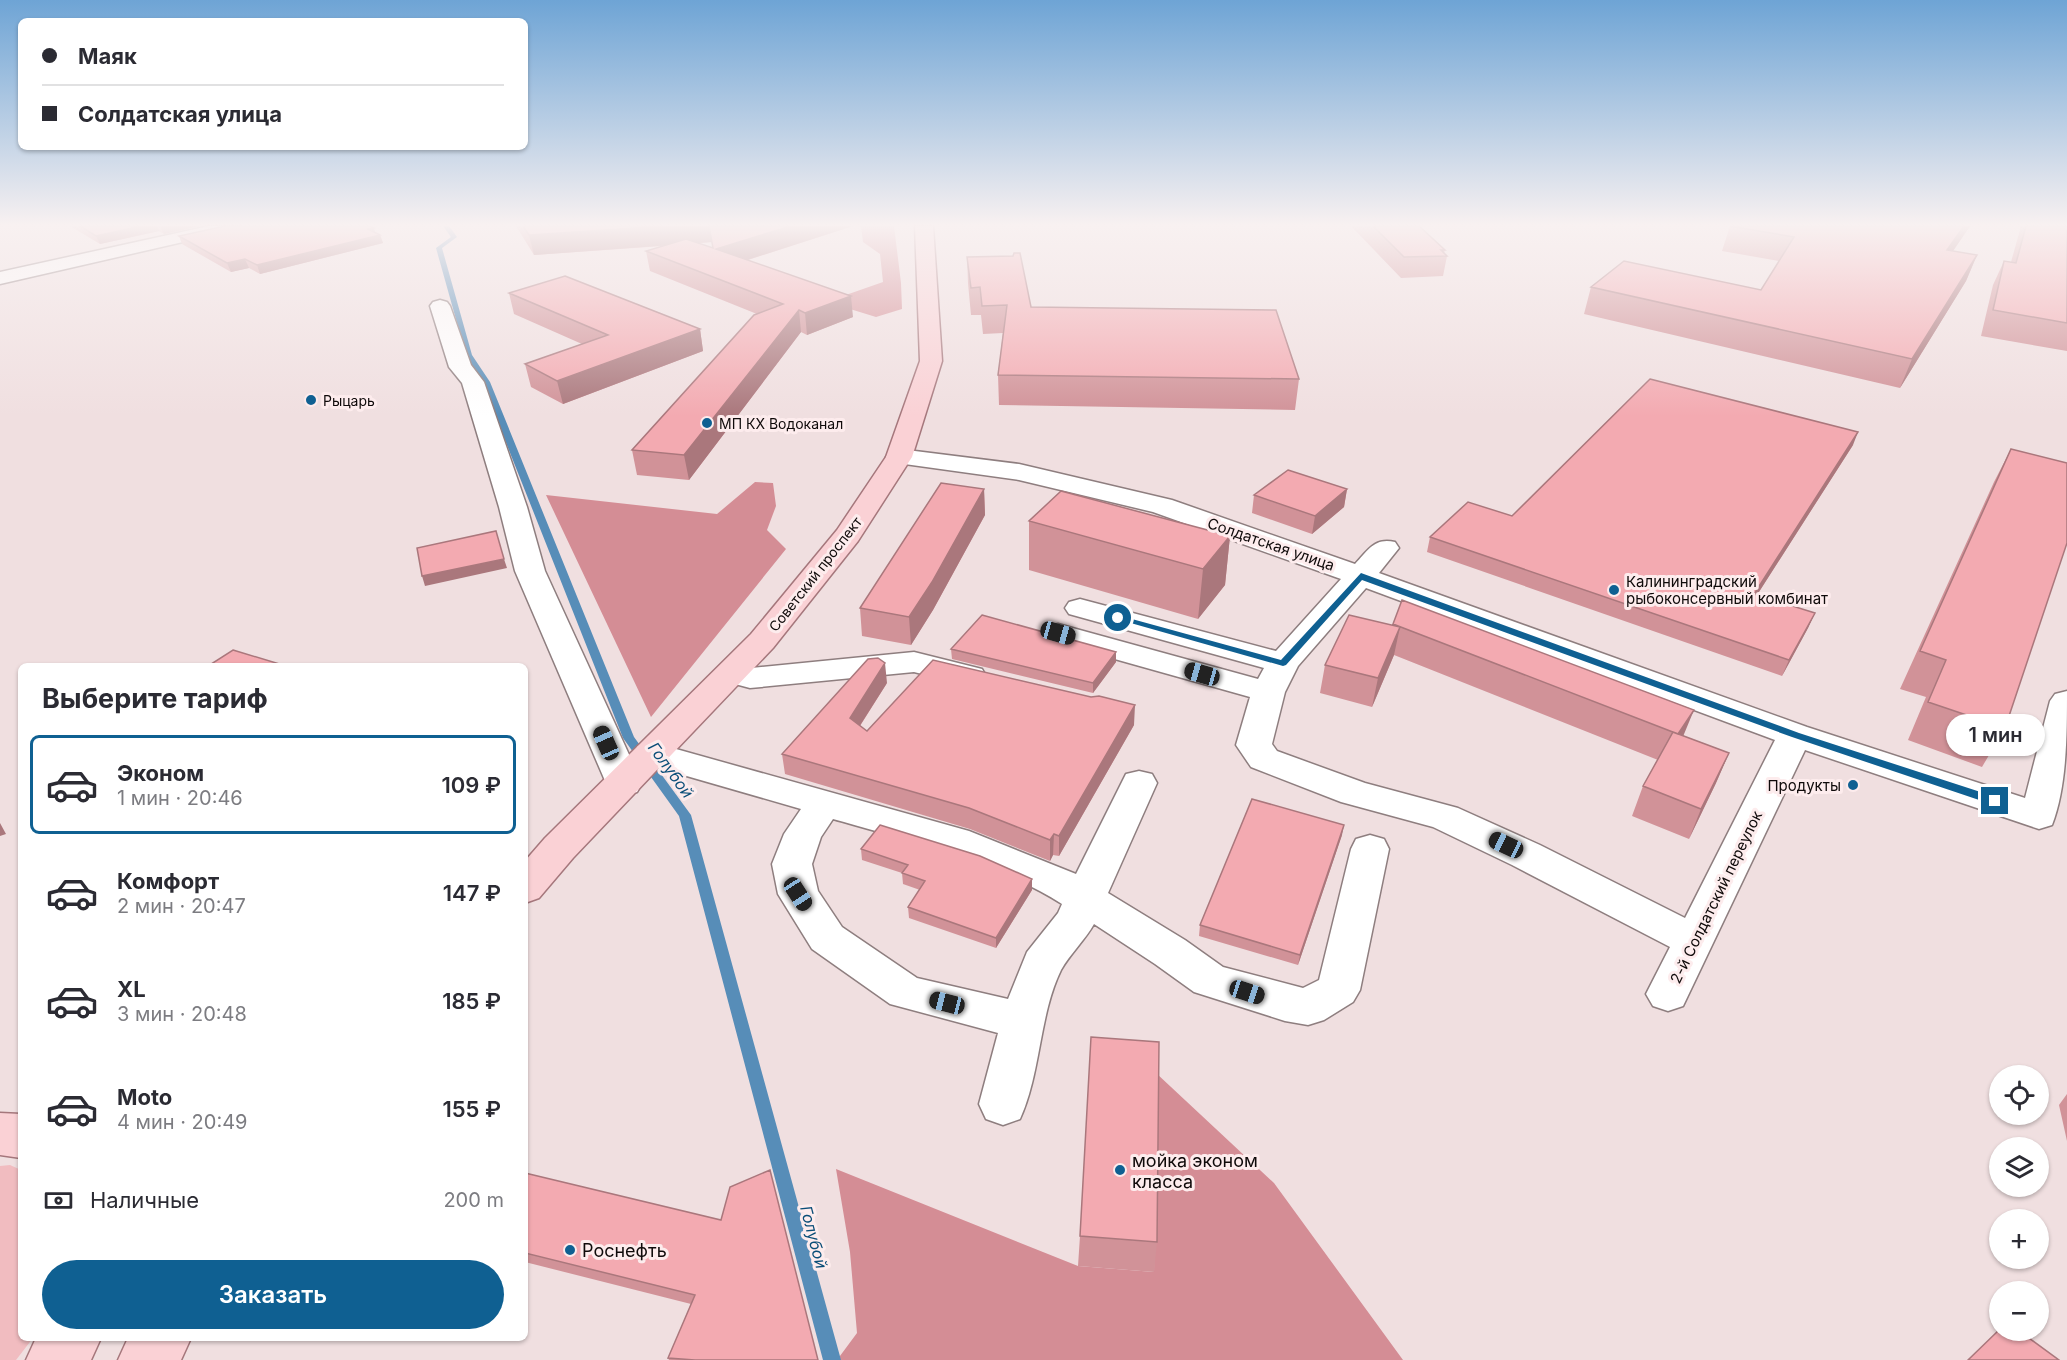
<!DOCTYPE html>
<html lang="ru">
<head>
<meta charset="utf-8">
<style>
	:root { --surface:#fff; --page:#f2f2f3; --text:#2b2b33; --muted:#7c7c81; --line:#e1e1e2; --accent:#0f6092 }
	body { margin:0; font-family:Inter,sans-serif; background:var(--page); color:var(--text); height:100vh; display:flex; flex-direction:column; font-size:22px; white-space:nowrap }
	* { box-sizing:border-box; margin:0 }
	p { font-size:20px; color:var(--muted) }
	.icon { flex:none; width:33px; height:33px; fill:none; stroke:currentColor; stroke-width:2; stroke-linecap:round; stroke-linejoin:round }
	.map { position:relative; flex:1; overflow:hidden }
	.details { position:absolute; left:18px; top:663px; width:510px; height:678px; display:flex; flex-direction:column; background:var(--surface); border-radius:9px; box-shadow:0 2px 4px #0004 }
	.details>* { flex:none }
	.banner { position:absolute; left:18px; top:18px; width:510px; height:132px; border-radius:9px; box-shadow:0 2px 4px #0004; display:grid; align-content:center; height:132px; padding:0 24px; background:var(--surface) }
	.controls { position:absolute; left:1989px; top:1065px; display:grid; gap:12px }
	.controls a { display:grid; place-items:center; width:60px; height:60px; border-radius:50%; background:var(--surface); box-shadow:0 2px 4px #0004; font-size:30px }
	.end { position:absolute; width:27px; height:27px; margin:-14px; border:8px solid #0f6092; background:#fff; box-shadow:0 0 0 3px #fff }
	.from { border-radius:50% }
	.bubble { position:absolute; height:42px; border-radius:21px; background:var(--surface); box-shadow:0 2px 4px #0004; font-size:20px; font-weight:600; line-height:42px; text-align:center }
	.car { position:absolute; width:18px; height:36px; margin:-18px -9px; border-radius:8px; box-shadow:0 0 4px 2px #0007; background:linear-gradient(#222 24%,#8ab4d8 0 40%,#222 0 76%,#8ab4d8 0 86%,#222 0) }
	.banner b { display:flex; align-items:center; gap:21px; height:57px; font-size:22px }
	.banner b+b { border-top:2px solid var(--line) }
	.banner i { width:15px; height:15px; background:var(--text) }
	ul { padding:0; list-style:none }
	li { display:flex; align-items:center; gap:18px; height:99px; margin:0 12px 9px; padding:0 12px; border:3px solid transparent; border-radius:9px }
	li div { flex:1 }
	li b { display:block; font-size:22px }
	li em { font-style:normal; font-weight:600 }
	li.selected { border-color:var(--accent) }
	li>.icon { width:54px; height:54px; stroke-width:1.5 }
	h2 { padding:0 24px; font-size:27px; line-height:72px }
	.pay { display:flex; align-items:center; gap:15px; height:66px; padding:0 24px; font-size:22px }
	.pay p { margin-inline-start:auto }
	.cta { display:flex; gap:12px; margin-top:auto; padding:12px 24px }
	.cta a { flex:1; height:69px; border-radius:36px; background:var(--accent); color:#fff; font-size:24px; font-weight:600; line-height:69px; text-align:center }
	.map>svg:first-child { display:block }
</style>
</head>
<body>
<div class="map">
<svg width="2067" height="1360" viewBox="0 0 2067 1360">
	<rect width="100%" height="100%" fill="#f0dfe0"/>
	<path fill="#f1bcc0" d="M10,1165L21,1170V1338H33L16,1360H0V1166Z"/>
	<path fill="#d48d95" d="M861,226H894L901,283L902,309L876,317L837,305L843,296L883,282L880,254L863,242Z
		M755,482L773,483L776,506L767,530L786,549L651,717L546,495L717,514Z
		M1156,1073L1274,1183L1403,1360H837L857,1333L850,1252L836,1169L1078,1266L1154,1272Z"/>
	<g fill="none" stroke-linecap="round" stroke-linejoin="round">
		<path fill="#578db8" fill-rule="evenodd" d="M443,226H449L457,237L442,248L472,355L490,382L634,737L691,815L841,1360H823L679,816L623,738L482,382L466,355L436,248L451,237Z"/>
		<defs>
			<path id="minor" d="M209,226H240L237,230L231,231L0,284V272Z
				M440,300L447,302L450,306L471,365L484,382L527,507L545,571L642,783L637,792L624,795L611,792L606,783L515,571L499,507L462,383L449,367L430,306L433,302Z
				M899,449L1019,464L1172,500L1355,564C1368,550 1375,537 1395,542L1399,548L1379,573L1807,727L2025,798L2050,701L2055,694L2067,691C2067,733 2067,787 2052,825L2039,829L1805,750L1683,1006L1668,1011L1653,1006L1646,994L1670,947L1512,865L1433,827L1341,802L1251,767L1236,745L1250,697L1047,640L1042,633L1047,626L1058,624L1258,679L1264,668L1069,614L1065,608L1069,602L1080,599L1276,651L1341,579L1153,512L1019,480L890,462L886,457L890,452ZM1366,588L1775,740L1685,918L1540,845L1458,808L1365,783L1277,751L1272,744L1285,692L1298,666Z
				M914,652L982,669L986,676L982,683L970,686L914,672L750,688L720,680L716,673L720,666L732,663L751,668Z
				M651,742L969,831L1076,874L1126,774L1139,771L1152,774L1157,783L1108,893L1185,940L1223,967L1303,988L1319,980L1351,849L1356,839L1370,835L1384,839L1389,849L1360,990L1353,1002L1324,1020L1308,1025L1285,1021L1194,992L1155,964L1094,924C1085,940 1070,954 1061,970C1039,1015 1041,1073 1020,1119L1003,1125L986,1119L979,1104L998,1033L890,1004L812,949L778,894L772,864L784,834L801,809L638,762L633,754L638,746ZM833,819C907,840 998,863 1062,904L1058,913L1027,952L1008,999L917,978L842,927L818,891L812,864L821,837Z"/>
			<path id="primary" d="M915,226H933L942,361L912,457L858,541L773,648L573,858L539,898L525,903V861L545,838L751,634L837,530L886,457L920,361Z
				M0,1113L21,1114V1158L0,1155Z
				M36,1338H101L91,1360H26Z
				M128,1338H191L181,1360H118Z"/>
		</defs>
		<use href="#minor" stroke="#8e7e7f" stroke-width="3"/>
		<use href="#primary" stroke="#a5777c" stroke-width="3"/>
		<use href="#minor" fill="#fff" fill-rule="evenodd"/>
		<use href="#primary" fill="#fad1d5" fill-rule="evenodd"/>
	</g>
	<path fill="#d19298" fill-rule="evenodd" d="M70,226H200L164,234L159,231L100,244Z
		M516,226H853L748,260L853,317L807,335L801,332L689,480L637,475L632,450L757,314L650,271L646,251L663,246L534,255ZM712,242L713,248L699,243Z
		M1351,226H1419L1445,250L1444,253L1447,256L1443,276L1401,278Z
		M1730,226H1970L1953,251L1977,255L1966,281L1900,388L1584,314L1591,287L1761,290L1779,261L1722,251Z
		M2020,226H2067V351L1981,336L1993,285L2004,261L2011,262L2020,230Z
		M375,232L380,235L383,243L260,274L249,268L231,272L182,244L179,236Z
		M967,257L1031,307L1299,379L1295,410L999,405L998,375L1003,333L983,334L981,315H971L968,283Z
		M509,293L700,329L703,351L563,404L531,387L525,364L582,344L514,314Z
		M1853,445L1757,595L1815,613L1808,628L1782,676L1427,552L1430,537L1512,516Z
		M2011,449L2005,728L1982,767L1908,740L1926,697L1900,689L1994,482Z
		M984,489L985,515L933,610L911,645L862,636L860,608Z
		M1347,489L1344,507L1312,534L1252,513L1254,495Z
		M1029,521L1230,536L1225,585L1198,619L1029,570Z
		M1402,600L1683,736L1729,753L1716,783L1689,839L1632,816L1643,786L1658,760L1394,655L1372,707L1320,693L1325,665L1393,625Z
		M951,649L1116,652V662L1093,693L952,659Z
		M887,683L860,726L867,731L1134,725L1059,856L1053,855L1050,861L970,829L785,774L782,754Z
		M1342,835L1298,965L1199,936L1200,925Z
		M861,849L1032,879V890L996,948L909,918L908,907L920,890L903,884L902,873L862,860Z
		M2067,1094V1141L2059,1105Z
		M525,1173L818,1360H669L668,1358L691,1304L525,1262Z
		M1080,1236L1157,1242L1154,1272L1078,1266Z"/>
	<path fill="#aa777c" d="M141,226H157L159,231L100,244L96,236Z
		M160,226H200L164,234Z
		M665,226H709L712,242L534,255L529,235Z
		M791,226H853L719,269L716,249Z
		M1964,226H1970L1936,276L1947,250Z
		M374,228L376,236L380,235L383,243L260,274L257,265Z
		M1977,255L1966,281L1900,388L1912,359Z
		M245,259L249,268L231,272L227,263Z
		M851,296L853,317L807,335L805,313Z
		M799,310L801,332L689,480L684,455Z
		M700,329L703,351L563,404L557,381Z
		M1858,432L1853,445L1748,609L1754,594Z
		M984,489L985,515L933,610L911,645L909,617Z
		M1347,489L1344,507L1312,534L1315,516Z
		M1230,536L1225,585L1198,619L1203,569Z
		M504,559L507,568L425,586L422,576Z
		M1815,613L1808,628L1782,676L1789,660Z
		M1400,627L1394,655L1372,707L1378,678Z
		M1116,652V662L1093,693V683Z
		M885,663L887,683L852,738L850,718Z
		M1135,705L1134,725L1059,856V836Z
		M1694,710L1682,739L1678,734Z
		M1729,753L1716,783L1689,839L1701,809Z
		M0,823L6,834L0,836Z
		M1344,825L1342,835L1298,965L1300,955Z
		M1054,834L1053,855L1050,861V840Z
		M1032,879V890L996,948V938Z"/>
	<path fill="#f3aab1" stroke="#aa777c" stroke-width="1.5" d="M80,226H141L96,236Z
		M225,226H370L374,228L368,229L380,235L257,265L245,259L227,263L179,236Z
		M523,226H665L529,235Z
		M709,226H791L716,249L851,296L805,313L799,310L684,455L632,450L754,315L783,304L646,251L686,239L713,248Z
		M1373,226H1419L1445,250H1441L1447,256L1404,257Z
		M1730,226H1964L1947,250L1977,255L1912,359L1591,287L1624,261L1761,290L1794,237Z
		M2026,226H2067V323L1993,310L2004,261L2016,263Z
		M1014,253H1020L1031,307L1276,310L1299,379L998,375L1007,305L982,306L980,287L971,288L967,257L1013,256Z
		M565,276L700,329L557,381L525,364L608,335L509,293Z
		M1650,379L1858,432L1754,594L1815,613L1789,660L1430,537L1468,502L1512,516Z
		M2011,449L2067,463V543L2005,728L1928,702L1946,660L1920,651Z
		M1288,470L1347,489L1315,516L1254,495Z
		M941,483L984,489L932,582L909,617L860,608Z
		M1061,491L1230,536L1203,569L1029,521Z
		M496,531L504,559L422,576L417,548Z
		M1402,600L1694,710L1678,734L1393,624Z
		M982,615L1116,652L1093,683L951,649Z
		M1349,615L1400,627L1378,678L1325,665Z
		M233,650L286,666H208Z
		M878,658L885,663L850,718L867,731L933,660L1091,697L1099,696L1135,705L1059,836L1054,834L1050,840L969,808L782,754L868,659Z
		M1673,732L1729,753L1701,809L1643,786Z
		M1252,799L1344,825L1300,955L1200,925Z
		M880,825L980,856L1032,879L996,938L908,907L925,881L902,873L908,865L861,849Z
		M1091,1037L1159,1042L1157,1242L1080,1236Z
		M770,1170L818,1360H695L668,1358L695,1295L525,1253V1173L721,1220L730,1187Z
		M2000,1329V1330H2018L2059,1360H1968Z"/>
	<linearGradient id="sky" x2="0" y2="1"><stop stop-color="#6ea4d5"/><stop offset="0.54" stop-color="#f8f1f1"/><stop offset="1" stop-color="#f8f1f1" stop-opacity="0"/></linearGradient>
	<rect width="2067" height="416" fill="url(#sky)"/>
	<path fill="#0f6092" d="M1361,573L1799,733L1999,798L2000,801L1999,804H1991L1792,737L1362,580L1286,665L1283,666L1113,618L1121,616L1281,660Z"/>
	<g fill="#0f6092" stroke="#fdeced" stroke-width="2">
		<circle cx="311" cy="400" r="6"/>
		<circle cx="707" cy="423" r="6"/>
		<circle cx="1614" cy="590" r="6"/>
		<circle cx="1853" cy="785" r="6"/>
		<circle cx="1120" cy="1170" r="6"/>
		<circle cx="570" cy="1250" r="6"/>
	</g>
	<g text-anchor="middle" dominant-baseline="central" stroke-width="6" stroke-linejoin="round" paint-order="stroke">
		<g font-size="14" fill="#0f0a0a" stroke="#fdeced" text-anchor="start">
			<text x="323" y="400">Рыцарь</text>
			<text x="719" y="423">МП КХ Водоканал</text>
		</g>
		<g font-size="14" fill="#0f0a0a" stroke="#fdeced">
			<text transform="translate(815 574) rotate(-52)">Советский проспект</text>
		</g>
		<g font-size="15" fill="#0f0a0a" stroke="#fdeced">
			<text transform="translate(1271 544) rotate(19)">Солдатская улица</text>
			<text transform="translate(1716 897) rotate(-64)">2-й Солдатский переулок</text>
		</g>
		<g font-size="15" fill="#0f0a0a" stroke="#fdeced" text-anchor="start">
			<text x="1626" y="581">Калининградский<tspan x="1626" dy="17">рыбоконсервный комбинат</tspan></text>
			<text x="1841" y="785" text-anchor="end">Продукты</text>
		</g>
		<g font-size="16" font-style="italic" fill="#0b4e78" stroke="#fdeced">
			<text transform="translate(671 770) rotate(54)">Голубой</text>
			<text transform="translate(814 1237) rotate(75)">Голубой</text>
		</g>
		<g font-size="18" fill="#0f0a0a" stroke="#fdeced" text-anchor="start">
			<text x="1132" y="1160">мойка эконом<tspan x="1132" dy="21">класса</tspan></text>
			<text x="582" y="1250">Роснефть</text>
		</g>
	</g>
</svg>
<div class="controls">
<a><svg class="icon" aria-label="locate" viewBox="0 0 24 24"><circle cx="12" cy="12" r="6"/><path d="M12 2v4M12 18v4M2 12h4M18 12h4"/></svg></a>
<a><svg class="icon" aria-label="layers" viewBox="0 0 24 24"><path d="M12 4l9 5-9 5-9-5zM3 14l9 5 9-5"/></svg></a>
<a>+</a>
<a>−</a>
</div>
<i class="end from" style="left:1118px;top:618px"></i>
<i class="end" style="left:1995px;top:801px"></i>
<div class="bubble" style="left:1946px;top:714px;width:99px">1 мин</div>
<i class="car" style="left:1058px;top:633px;rotate:106deg"></i>
<i class="car" style="left:1202px;top:674px;rotate:286deg"></i>
<i class="car" style="left:606px;top:743px;rotate:336deg"></i>
<i class="car" style="left:1506px;top:845px;rotate:295deg"></i>
<i class="car" style="left:798px;top:894px;rotate:147deg"></i>
<i class="car" style="left:1247px;top:992px;rotate:108deg"></i>
<i class="car" style="left:947px;top:1003px;rotate:284deg"></i>
<div class="banner">
<b><i class="from"></i>Маяк</b>
<b><i></i>Солдатская улица</b>
</div>
<section class="details">
<h2>Выберите тариф</h2>
<ul>
<li class="selected"><svg class="icon" aria-label="car" viewBox="0 0 24 24"><path d="M5 17H2v-5l4-1 3-4h7l3 4 3 1v5h-3M9 17h6M6 11h13"/><circle cx="7" cy="17" r="2"/><circle cx="17" cy="17" r="2"/></svg><div><b>Эконом</b><p>1 мин · 20:46</p></div><em>109 ₽</em></li>
<li><svg class="icon" aria-label="car" viewBox="0 0 24 24"><path d="M5 17H2v-5l4-1 3-4h7l3 4 3 1v5h-3M9 17h6M6 11h13"/><circle cx="7" cy="17" r="2"/><circle cx="17" cy="17" r="2"/></svg><div><b>Комфорт</b><p>2 мин · 20:47</p></div><em>147 ₽</em></li>
<li><svg class="icon" aria-label="car" viewBox="0 0 24 24"><path d="M5 17H2v-5l4-1 3-4h7l3 4 3 1v5h-3M9 17h6M6 11h13"/><circle cx="7" cy="17" r="2"/><circle cx="17" cy="17" r="2"/></svg><div><b>XL</b><p>3 мин · 20:48</p></div><em>185 ₽</em></li>
<li><svg class="icon" aria-label="car" viewBox="0 0 24 24"><path d="M5 17H2v-5l4-1 3-4h7l3 4 3 1v5h-3M9 17h6M6 11h13"/><circle cx="7" cy="17" r="2"/><circle cx="17" cy="17" r="2"/></svg><div><b>Moto</b><p>4 мин · 20:49</p></div><em>155 ₽</em></li>
</ul>
<div class="pay"><svg class="icon" aria-label="cash" viewBox="0 0 24 24"><path d="M3 7h18v10H3z"/><circle cx="12" cy="12" r="2"/></svg>Наличные<p>200 m</p></div>
<div class="cta"><a>Заказать</a></div>
</section>
</div>
</body>
</html>
